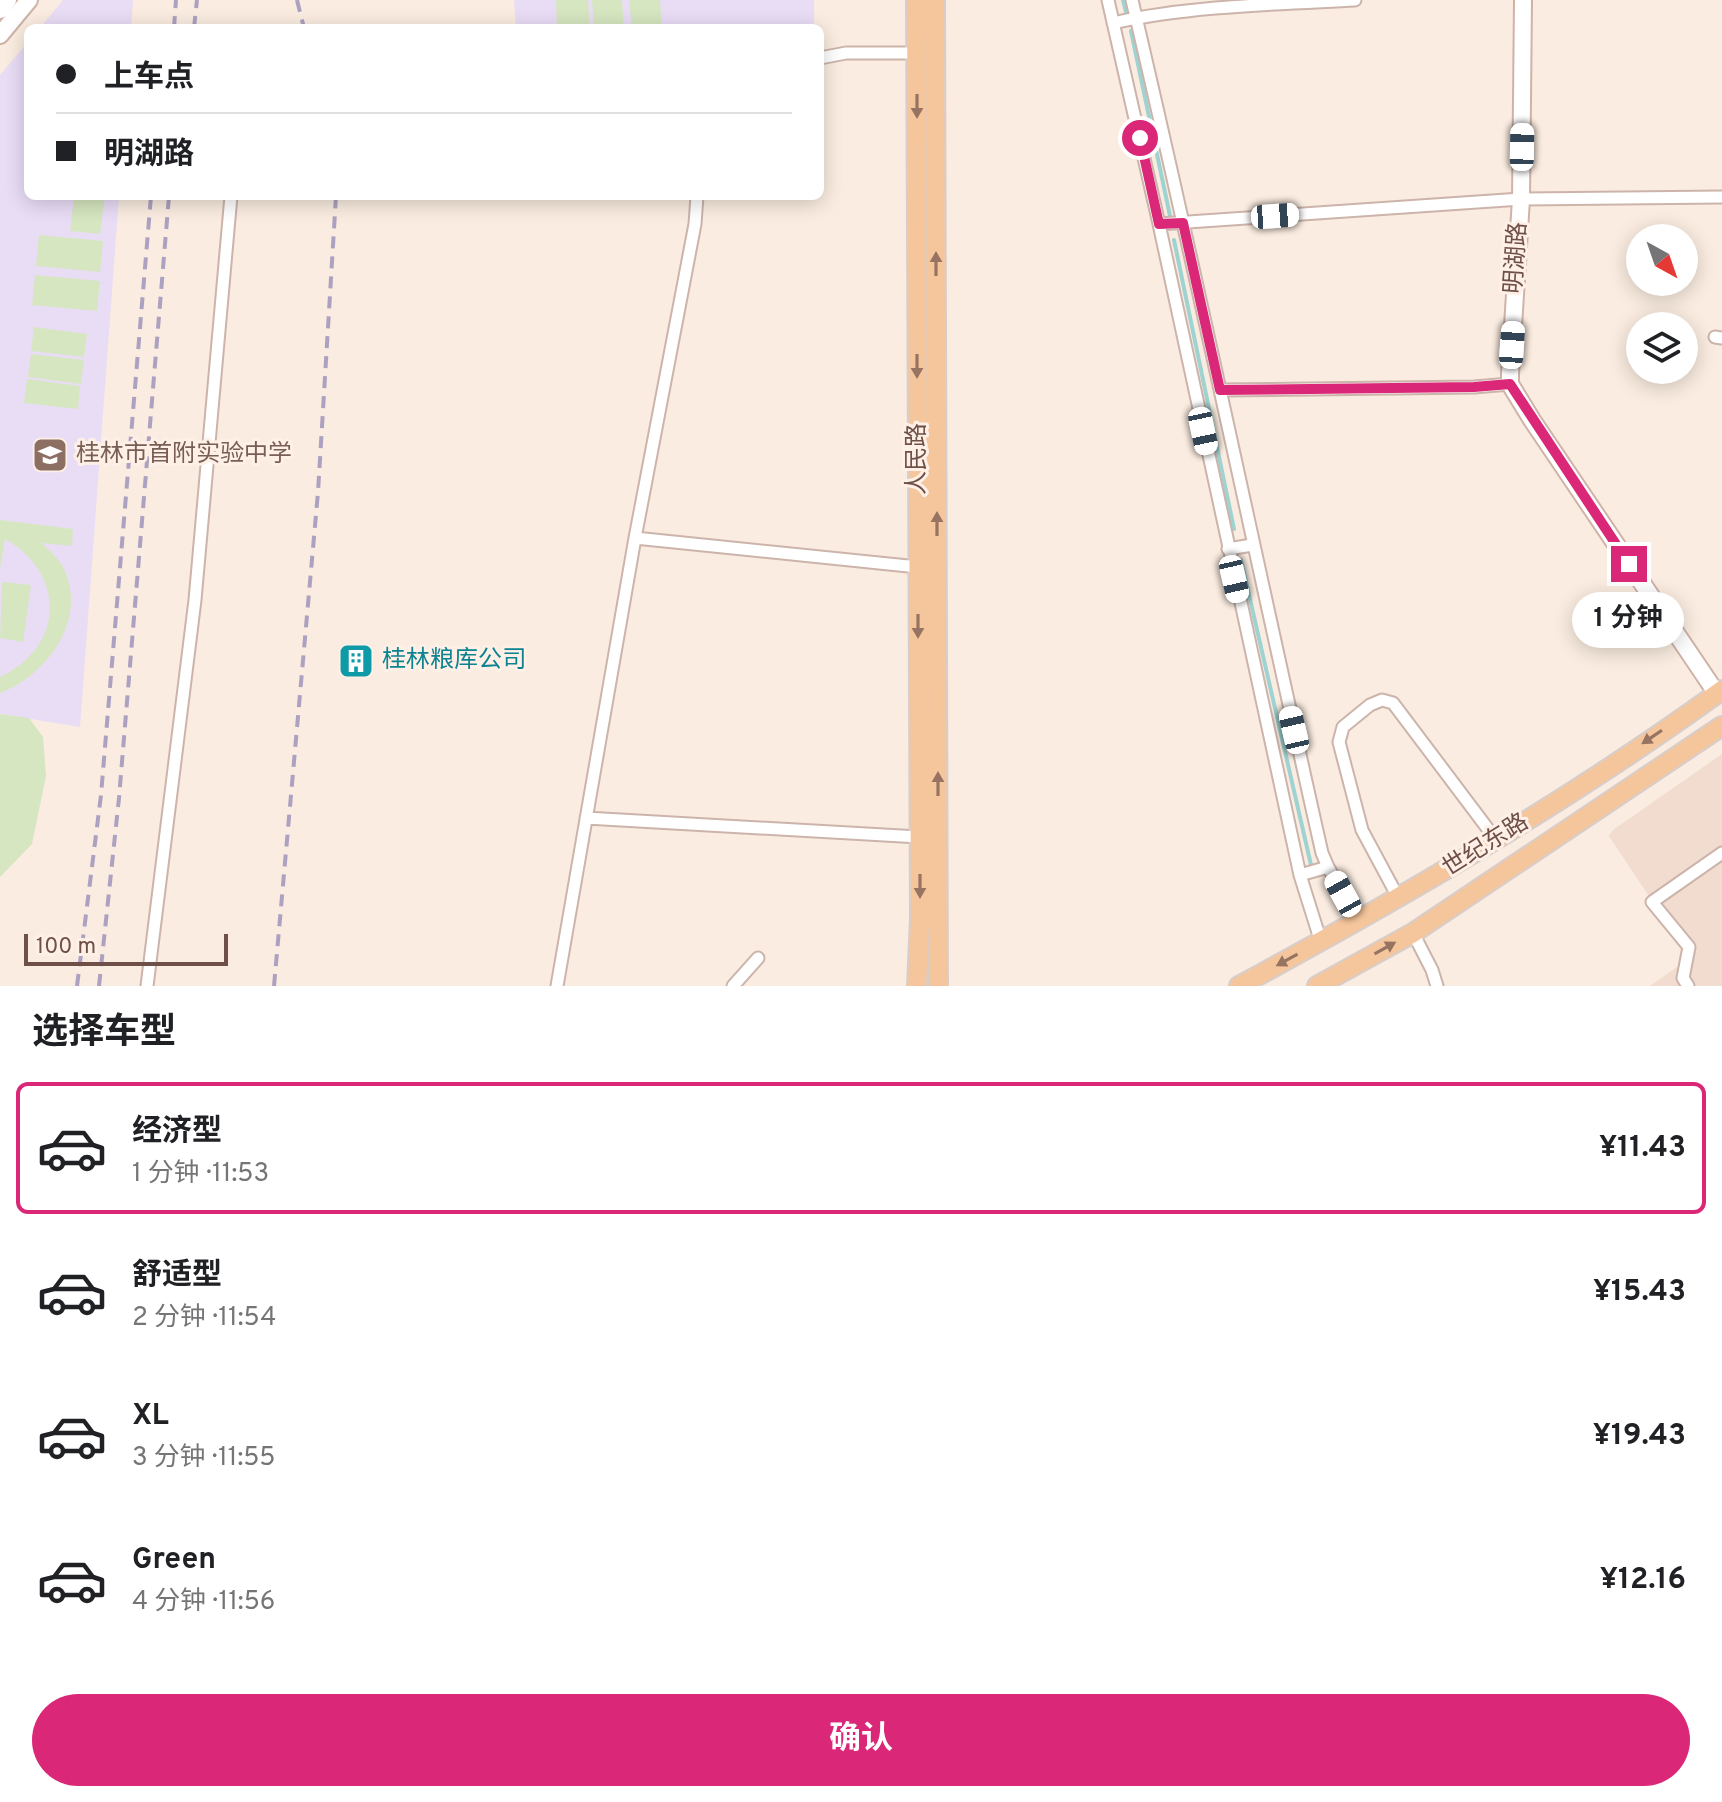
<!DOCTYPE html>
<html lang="zh">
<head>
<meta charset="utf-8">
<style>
	:root { --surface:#fff; --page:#f2f2f2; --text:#202124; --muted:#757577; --line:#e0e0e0; --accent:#db2777 }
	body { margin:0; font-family:Overpass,"Noto Sans SC",sans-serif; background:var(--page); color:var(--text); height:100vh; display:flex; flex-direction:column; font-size:30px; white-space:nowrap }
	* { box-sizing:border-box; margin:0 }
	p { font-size:26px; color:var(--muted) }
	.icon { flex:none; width:44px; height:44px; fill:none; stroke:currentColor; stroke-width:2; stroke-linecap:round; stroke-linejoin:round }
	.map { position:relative; height:986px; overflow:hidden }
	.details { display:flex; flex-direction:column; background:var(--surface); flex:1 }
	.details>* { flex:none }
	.top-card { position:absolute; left:24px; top:24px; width:800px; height:176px; border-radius:12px; box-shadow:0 4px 20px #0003; display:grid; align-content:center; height:176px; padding:0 32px; background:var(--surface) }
	.needle { width:52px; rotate:140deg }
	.buttons { position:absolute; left:1626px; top:224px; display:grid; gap:16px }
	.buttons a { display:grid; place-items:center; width:72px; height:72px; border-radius:50%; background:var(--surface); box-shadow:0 4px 20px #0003; font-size:40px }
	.scale { position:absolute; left:24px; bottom:20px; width:204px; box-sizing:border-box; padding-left:8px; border:4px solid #6f5049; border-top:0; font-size:22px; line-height:28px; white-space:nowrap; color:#6f5049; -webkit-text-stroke:6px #fef0e6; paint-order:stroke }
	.end { position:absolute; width:36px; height:36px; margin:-18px; border:10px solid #db2777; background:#fff; box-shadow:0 0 0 4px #fff }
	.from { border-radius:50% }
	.bubble { position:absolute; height:56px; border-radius:28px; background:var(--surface); box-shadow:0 4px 20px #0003; font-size:26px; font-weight:700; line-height:56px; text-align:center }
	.car { position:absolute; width:24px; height:48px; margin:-24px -12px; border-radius:10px; box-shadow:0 0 6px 2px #0007; background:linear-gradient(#fff 24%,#345 0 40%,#fff 0 76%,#345 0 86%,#fff 0) }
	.top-card b { display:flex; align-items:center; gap:28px; height:76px; font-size:30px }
	.top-card b+b { border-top:2px solid var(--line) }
	.top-card i { width:20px; height:20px; background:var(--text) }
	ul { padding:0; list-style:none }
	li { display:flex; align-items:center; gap:24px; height:132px; margin:0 16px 12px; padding:0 16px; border:4px solid transparent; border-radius:12px }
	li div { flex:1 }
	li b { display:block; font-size:30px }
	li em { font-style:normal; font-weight:700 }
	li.current { border-color:var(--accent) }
	li>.icon { width:72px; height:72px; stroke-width:1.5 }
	h2 { padding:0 32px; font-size:36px; line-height:96px }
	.action { display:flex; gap:16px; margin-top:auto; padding:16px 32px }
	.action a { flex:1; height:92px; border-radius:48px; background:var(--accent); color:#fff; font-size:32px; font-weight:700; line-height:92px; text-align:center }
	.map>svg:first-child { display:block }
</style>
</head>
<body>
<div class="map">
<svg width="1722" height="986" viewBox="0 0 1722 986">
	<rect width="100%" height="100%" fill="#faece0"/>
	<path fill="#f1dccf" d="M1722,754V986H1650L1684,962L1686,952L1609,836L1613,830Z"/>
	<path fill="#e9ddf6" d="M63,0H133L131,28H40Z
		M514,0H814V28H516Z
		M28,42V196H119L80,727L0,714V75Z"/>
	<path fill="#d6e6c0" d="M556,0H588L590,28H557Z
		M592,0H622L624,28H594Z
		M629,0H660L662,28H632Z
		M74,196H105L100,234L70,231Z
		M39,235L103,241L100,272L36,266Z
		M35,275L100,281L97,311L32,305Z
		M34,327L87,334L84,357L31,351Z
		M31,354L84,360L81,384L28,377Z
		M27,379L80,386L78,409L24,403Z
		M0,520L73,529L72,546L42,543C49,550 58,558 63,567C89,618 48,675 0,693V677C65,647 66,573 5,539L0,569Z
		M2,582L31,585L23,642L0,638Z
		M0,714L29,718L43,737L46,776L32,844L0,877Z"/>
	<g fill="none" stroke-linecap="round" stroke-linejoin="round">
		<path stroke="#9ed3d2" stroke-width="4" d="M1123,0L1127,16
			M1131,31L1170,216
			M1174,240L1234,529
			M1241,560L1311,865"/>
		<defs>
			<path id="street" d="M1108,0L1159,224L1300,875
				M1132,0C1199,284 1258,569 1322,853L1328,867L1300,875L1321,942
				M1113,23C1188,6 1278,4 1355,0
				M820,58L846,53H916
				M1159,224L1521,199L1722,197
				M1715,337L1722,338
				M1220,390L1474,387L1510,384
				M635,538L918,567
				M1228,549L1252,545
				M586,818L919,837
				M1328,867L1343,894L1363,919
				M1399,899L1362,830L1339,742L1343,727L1370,705L1382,700L1393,703L1497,841
				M1413,933L1432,970L1437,986
				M147,986L195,600L231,196
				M557,986L635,538L695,224L697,196
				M733,986L758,958
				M1688,986L1683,978L1689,947L1652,902L1722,853"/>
			<path id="secondary" d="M1523,0L1521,199L1510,374V384L1532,420L1717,694
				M0,10L8,0
				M0,35L29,0"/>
			<path id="primary" d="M916,0L920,918L917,986
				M935,0L938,986
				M1239,986C1405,896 1569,801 1722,690
				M1317,986L1413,933L1722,726"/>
		</defs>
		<use href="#street" stroke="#ccb4ab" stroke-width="15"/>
		<use href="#secondary" stroke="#cfb3a8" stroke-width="20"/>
		<use href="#primary" stroke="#d7cecc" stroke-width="22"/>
		<use href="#street" stroke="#fff" stroke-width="11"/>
		<use href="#secondary" stroke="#fff" stroke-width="16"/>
		<use href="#primary" stroke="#f5c59c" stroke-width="18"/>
		<path stroke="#ada1c1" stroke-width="4" stroke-dasharray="12 8" stroke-linecap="butt" d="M297,0L304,28
			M174,28L176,0
			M194,28L197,0
			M77,986L101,795L151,196
			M99,986L119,798L169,196
			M274,986L318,492L336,196"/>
	</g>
	<defs><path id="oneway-solid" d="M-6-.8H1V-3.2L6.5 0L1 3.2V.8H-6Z" transform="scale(2)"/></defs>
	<g fill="#977362">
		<use href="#oneway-solid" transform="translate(917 106) rotate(90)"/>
		<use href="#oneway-solid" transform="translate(936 264) rotate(-90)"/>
		<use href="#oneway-solid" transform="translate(917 366) rotate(90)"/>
		<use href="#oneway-solid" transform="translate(937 524) rotate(-90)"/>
		<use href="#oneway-solid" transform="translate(918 626) rotate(90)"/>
		<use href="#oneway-solid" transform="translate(1652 737) rotate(146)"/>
		<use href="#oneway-solid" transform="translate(938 784) rotate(-90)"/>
		<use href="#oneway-solid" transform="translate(920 886) rotate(90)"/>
		<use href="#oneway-solid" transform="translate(1385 948) rotate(-29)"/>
		<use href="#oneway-solid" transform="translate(1287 960) rotate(151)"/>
	</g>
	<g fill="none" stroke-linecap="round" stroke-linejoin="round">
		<path stroke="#db2777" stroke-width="10" d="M1140,138L1159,224L1183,223L1220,390L1474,387L1510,384L1629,564"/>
	</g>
	<defs>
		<symbol id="school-square" viewBox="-11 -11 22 22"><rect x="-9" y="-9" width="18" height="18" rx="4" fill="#8d6e63" stroke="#fef0e6"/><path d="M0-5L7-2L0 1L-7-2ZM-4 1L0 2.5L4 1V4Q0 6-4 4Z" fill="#fff"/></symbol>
		<symbol id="building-square" viewBox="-11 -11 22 22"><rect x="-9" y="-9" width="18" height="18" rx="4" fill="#0f9aa8" stroke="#fef0e6"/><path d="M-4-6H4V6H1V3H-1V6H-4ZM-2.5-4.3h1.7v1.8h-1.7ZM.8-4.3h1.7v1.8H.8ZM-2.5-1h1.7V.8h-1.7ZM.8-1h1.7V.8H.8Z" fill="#fff"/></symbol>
	</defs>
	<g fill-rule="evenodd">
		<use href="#school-square" x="30" y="435" width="40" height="40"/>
		<use href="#building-square" x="336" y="641" width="40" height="40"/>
	</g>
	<g text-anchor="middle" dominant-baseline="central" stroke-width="6" stroke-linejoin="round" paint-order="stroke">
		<g font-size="24" fill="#6f5049" stroke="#fef0e6">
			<text transform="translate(1517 258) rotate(-86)">明湖路</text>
			<text transform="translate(918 459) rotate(-90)">人民路</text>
			<text transform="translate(1486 846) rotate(-32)">世纪东路</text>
		</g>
		<g font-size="24" fill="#785e54" stroke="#fef0e6" text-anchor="start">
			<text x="76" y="455">桂林市首附实验中学</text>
		</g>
		<g font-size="24" fill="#0d838f" stroke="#fef0e6" text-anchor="start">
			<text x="382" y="661">桂林粮库公司</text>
		</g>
	</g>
</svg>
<div class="buttons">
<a><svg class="needle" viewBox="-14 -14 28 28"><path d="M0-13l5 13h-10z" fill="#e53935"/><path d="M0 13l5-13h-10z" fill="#757577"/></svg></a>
<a><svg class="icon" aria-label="layers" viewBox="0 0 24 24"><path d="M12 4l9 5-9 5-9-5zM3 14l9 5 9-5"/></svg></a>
</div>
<div class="scale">100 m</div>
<i class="end from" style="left:1140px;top:138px"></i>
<i class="end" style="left:1629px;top:564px"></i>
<div class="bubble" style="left:1572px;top:592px;width:112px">1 分钟</div>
<i class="car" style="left:1522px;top:147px;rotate:1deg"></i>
<i class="car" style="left:1275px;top:216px;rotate:86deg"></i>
<i class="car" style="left:1512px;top:345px;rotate:4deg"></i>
<i class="car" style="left:1203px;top:431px;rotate:168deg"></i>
<i class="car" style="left:1234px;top:579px;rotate:167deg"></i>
<i class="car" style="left:1294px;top:730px;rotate:347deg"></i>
<i class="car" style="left:1343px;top:894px;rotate:331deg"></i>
<div class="top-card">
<b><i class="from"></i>上车点</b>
<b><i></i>明湖路</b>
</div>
</div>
<section class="details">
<h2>选择车型</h2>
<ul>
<li class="current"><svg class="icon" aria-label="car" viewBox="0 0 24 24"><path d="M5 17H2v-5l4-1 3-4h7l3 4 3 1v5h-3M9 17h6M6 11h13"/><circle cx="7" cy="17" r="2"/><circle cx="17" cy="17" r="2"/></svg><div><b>经济型</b><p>1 分钟 · 11:53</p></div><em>¥11.43</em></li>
<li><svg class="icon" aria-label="car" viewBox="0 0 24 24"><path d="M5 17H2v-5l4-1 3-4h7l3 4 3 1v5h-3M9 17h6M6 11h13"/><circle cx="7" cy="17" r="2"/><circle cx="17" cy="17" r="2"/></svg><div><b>舒适型</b><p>2 分钟 · 11:54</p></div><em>¥15.43</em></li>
<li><svg class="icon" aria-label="car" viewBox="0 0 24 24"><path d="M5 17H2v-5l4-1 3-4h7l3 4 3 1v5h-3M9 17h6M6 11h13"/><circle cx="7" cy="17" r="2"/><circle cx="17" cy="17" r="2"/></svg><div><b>XL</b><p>3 分钟 · 11:55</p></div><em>¥19.43</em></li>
<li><svg class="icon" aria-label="car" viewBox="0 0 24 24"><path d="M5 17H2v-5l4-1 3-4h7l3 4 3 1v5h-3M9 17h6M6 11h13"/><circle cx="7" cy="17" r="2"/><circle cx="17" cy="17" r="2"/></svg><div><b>Green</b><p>4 分钟 · 11:56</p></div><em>¥12.16</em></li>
</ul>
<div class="action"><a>确认</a></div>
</section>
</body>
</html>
